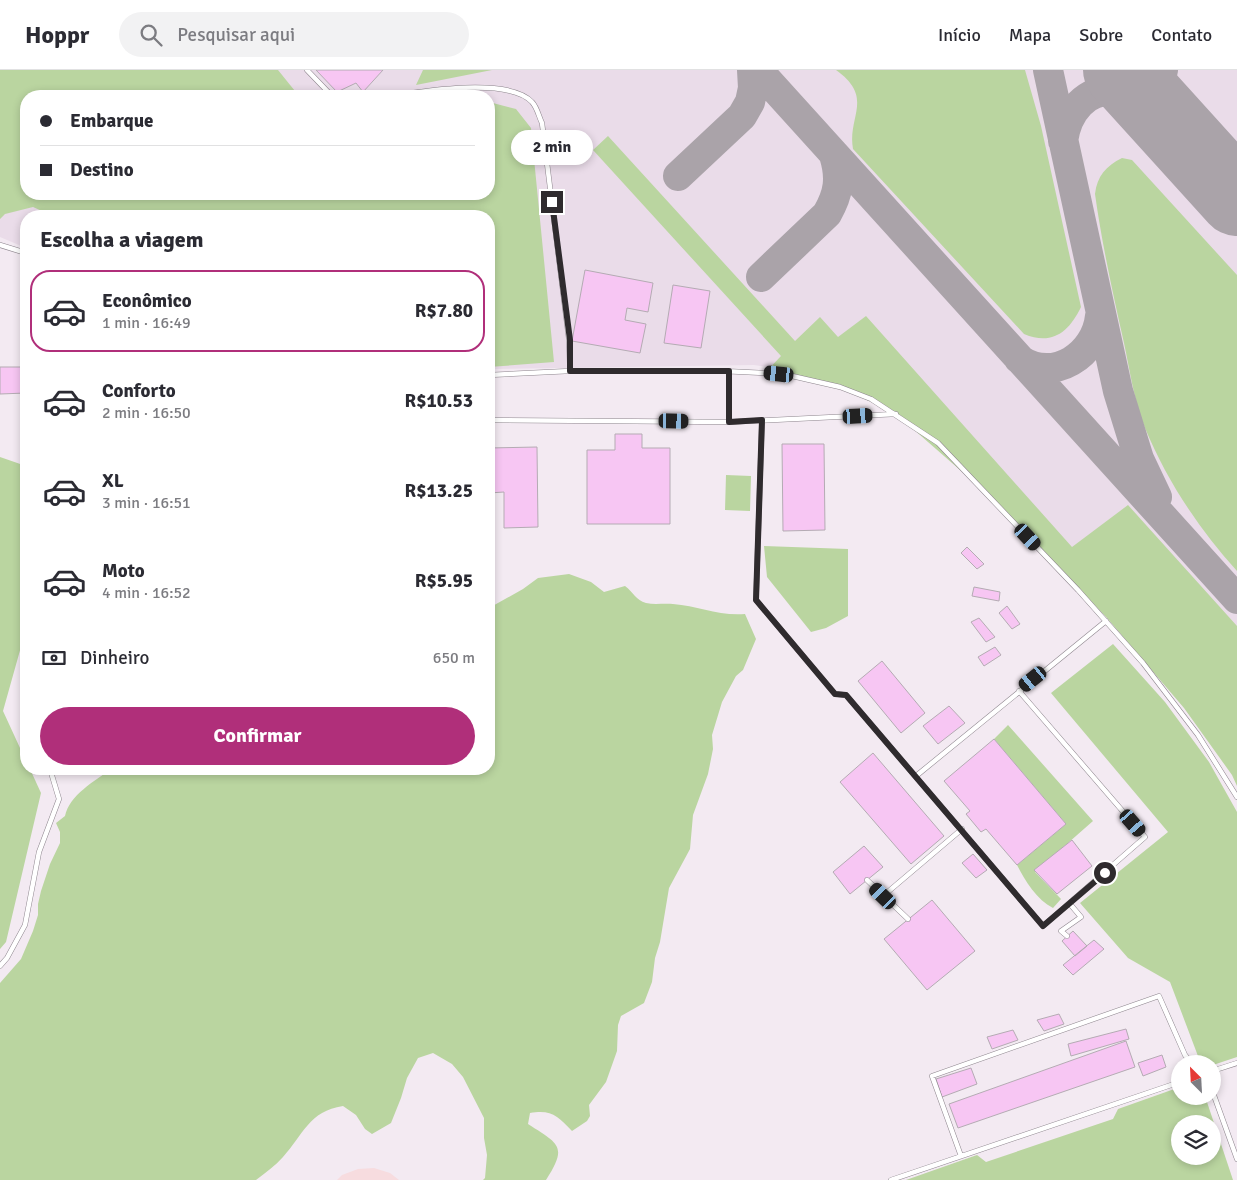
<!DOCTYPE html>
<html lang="pt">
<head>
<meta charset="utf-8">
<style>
	:root { --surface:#fff; --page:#f2f2f3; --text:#2b2b33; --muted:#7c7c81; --line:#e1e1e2; --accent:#b02f7a }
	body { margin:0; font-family:Signika,sans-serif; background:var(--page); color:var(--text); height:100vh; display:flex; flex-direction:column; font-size:19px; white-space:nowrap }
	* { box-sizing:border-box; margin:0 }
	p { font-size:16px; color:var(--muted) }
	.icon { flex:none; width:28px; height:28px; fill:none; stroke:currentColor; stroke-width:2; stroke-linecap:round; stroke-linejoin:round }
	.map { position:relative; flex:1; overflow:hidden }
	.sheet { position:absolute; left:20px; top:140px; width:475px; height:565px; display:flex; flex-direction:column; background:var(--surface); border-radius:20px; box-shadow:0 2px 8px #0003 }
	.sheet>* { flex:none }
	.banner { position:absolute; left:20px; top:20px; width:475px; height:110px; border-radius:20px; box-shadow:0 2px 8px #0003; display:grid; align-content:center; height:110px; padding:0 20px; background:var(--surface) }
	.needle { width:32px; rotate:336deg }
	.tools { position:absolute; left:1171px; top:985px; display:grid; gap:10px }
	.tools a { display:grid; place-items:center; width:50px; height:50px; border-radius:50%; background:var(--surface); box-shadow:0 2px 8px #0003; font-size:25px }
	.end { position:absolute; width:22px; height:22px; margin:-11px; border:6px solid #2f2b2e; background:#fff; box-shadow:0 0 0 2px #fff }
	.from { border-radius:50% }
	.bubble { position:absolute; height:35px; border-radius:18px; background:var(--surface); box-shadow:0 2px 8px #0003; font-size:16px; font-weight:700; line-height:35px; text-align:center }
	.car { position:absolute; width:15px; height:30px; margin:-15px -8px; border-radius:6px; box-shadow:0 0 4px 1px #0007; background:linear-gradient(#222 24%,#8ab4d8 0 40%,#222 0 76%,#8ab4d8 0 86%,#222 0) }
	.banner b { display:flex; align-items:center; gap:18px; height:48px; font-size:19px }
	.banner b+b { border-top:1px solid var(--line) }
	.banner i { width:12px; height:12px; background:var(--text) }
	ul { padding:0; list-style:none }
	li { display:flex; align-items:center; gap:15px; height:82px; margin:0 10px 8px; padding:0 10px; border:2px solid transparent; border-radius:20px }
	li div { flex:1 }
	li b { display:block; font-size:19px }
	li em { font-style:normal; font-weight:700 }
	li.selected { border-color:var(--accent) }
	li>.icon { width:45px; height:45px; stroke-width:1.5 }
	h2 { padding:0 20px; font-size:22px; line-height:60px }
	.pay { display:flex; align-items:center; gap:12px; height:55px; padding:0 20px; font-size:19px }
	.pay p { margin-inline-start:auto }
	.primary-button { display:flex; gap:10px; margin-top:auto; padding:10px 20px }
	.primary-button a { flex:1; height:58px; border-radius:30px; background:var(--accent); color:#fff; font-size:20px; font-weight:700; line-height:58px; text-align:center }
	header { display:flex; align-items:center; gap:30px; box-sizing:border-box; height:70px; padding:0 25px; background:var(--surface); border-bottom:1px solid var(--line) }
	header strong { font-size:24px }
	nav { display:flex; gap:28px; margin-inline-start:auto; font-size:18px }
	.search { width:350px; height:45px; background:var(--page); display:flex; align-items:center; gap:12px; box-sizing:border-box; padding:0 18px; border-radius:28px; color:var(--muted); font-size:19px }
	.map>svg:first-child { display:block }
</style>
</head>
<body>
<header>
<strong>Hoppr</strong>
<div class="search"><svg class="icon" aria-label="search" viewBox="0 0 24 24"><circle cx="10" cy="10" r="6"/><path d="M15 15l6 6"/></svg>Pesquisar aqui</div>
<nav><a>Início</a><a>Mapa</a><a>Sobre</a><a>Contato</a></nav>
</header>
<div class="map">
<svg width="1237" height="1110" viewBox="0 0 1237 1110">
	<rect width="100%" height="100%" fill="#f3eaf2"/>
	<path fill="#f7dcdf" d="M374,1098L390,1103L399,1110H337L342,1105L358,1099Z"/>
	<path fill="#eadce9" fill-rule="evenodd" d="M0,0H1237V682L923,354L831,306L754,295L489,299V146H26V178L0,167ZM26,26H489V124H26Z"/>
	<path fill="#bad5a0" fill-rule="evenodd" d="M0,0H278L299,26H26V124H489V32L516,39L531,58L554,292L489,297V146H53L33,137L5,144L0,149Z
		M423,0H492L416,15Z
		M836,0H1025L1041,56L1081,237C1069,262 1052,276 1024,264L853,79C847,46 875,28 836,0Z
		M608,66L795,271L820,247L838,267L866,246L1072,477L1128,435L1237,556V716L1232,705L1184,638L1107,548L992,428L896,344L840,317L765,303L781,286L593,80Z
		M1122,88L1132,90L1237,205V501C1199,459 1167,411 1145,358C1134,331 1130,301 1124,273C1113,224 1102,174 1095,124C1097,106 1106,96 1122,88Z
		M0,387L26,396V559L3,641L26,691V699H30L41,723L6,872L0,879Z
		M726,405L751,406L750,441L725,440Z
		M764,476L848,479V546L826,558L811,562L767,507Z
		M569,504L591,512L604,522L625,516C633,522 636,530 646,533C655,535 664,533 673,534C698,536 718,546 745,544L756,569L743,600L736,606L722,632L712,665L713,679L708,704L693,745L690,779L669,818L660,872L655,888L652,912L644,933L621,946L618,955L617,981L606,1012L589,1035L590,1046L587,1051L572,1061C558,1046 551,1039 530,1043L528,1054C559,1074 568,1076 546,1110H483L485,1108L487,1085L484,1068V1048L463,1007L452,994L433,983L418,988L407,1008L401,1028L391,1053L372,1064L365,1059L356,1045L343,1036C309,1041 303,1065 283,1087C275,1096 265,1103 256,1110H0V913L21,889L33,861L38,845V834L41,821L50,794L60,773V762L56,753L65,746C69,725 95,711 111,699H489V538L523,519L538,508Z
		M1113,574L1165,632L1209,692L1237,742V987L1213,995L1201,994L1170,912L1128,888L1080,833L1168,762L1051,623Z
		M1008,655L1093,751L1035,802L1061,829L1053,838C1037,830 1025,811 1017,795L1066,754L994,669Z
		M1180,1017V1026H1205L1233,1110H906L977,1085L986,1092L1113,1049L1118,1039ZM1180,1054H1212V1086H1180Z"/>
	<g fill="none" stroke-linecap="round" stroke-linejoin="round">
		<path stroke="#aaa3a9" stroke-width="30" d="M758,0L1237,529
			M1048,0L1118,321L1139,389L1157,427
			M1163,0C1154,32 1173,54 1192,78
			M1063,71C1067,42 1086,17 1118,21C1133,23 1145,32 1157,40
			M678,106L742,46L750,32L753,18L752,0
			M761,207L827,144C839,123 841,108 834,85
			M1019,289C1054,313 1096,285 1100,246"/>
		<path stroke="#aaa3a9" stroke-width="76" d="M1121,0L1237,128"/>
	</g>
	<path fill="#f7c6f3" stroke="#b4abb3" d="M316,0H383L363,22L356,13L337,22Z
		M585,200L653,213L648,242L627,238L625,250L646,254L640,283L572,271Z
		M673,215L710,221L701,278L664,273Z
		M0,297H26V323L0,324Z
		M615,364H642V378H670V454H587V380H615Z
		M782,374H824L825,460L783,461Z
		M537,377L538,457L504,458V422L489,423V378Z
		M489,460H491L492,499H489Z
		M967,477L984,494L977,499L961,483Z
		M974,517L1000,522L999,531L972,526Z
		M1007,536L1020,554L1012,559L999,543Z
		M979,548L995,567L986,572L971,552Z
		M995,577L1001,585L984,596L978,587Z
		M882,591L925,643L901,663L858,611Z
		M949,636L965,653L938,674L923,656Z
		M994,669L1066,754L1017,795L986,759L981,762L966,744L970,741L944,711Z
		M873,683L944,766L911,794L840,712Z
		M1072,770L1092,796L1057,824L1034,800Z
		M864,776L883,797L850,824L833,802Z
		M973,784L987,800L976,808L962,793Z
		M932,830L975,881L927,920L884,869Z
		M1073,861L1087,876L1075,886L1062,871Z
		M1094,870L1104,879L1073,905L1063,895Z
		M1059,944L1064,954L1044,961L1037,950Z
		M1126,959L1129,969L1071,986L1068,974Z
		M1013,960L1018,970L992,979L987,967Z
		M1126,971L1135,997L958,1058L949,1034Z
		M1162,985L1166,997L1143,1006L1138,993Z
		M971,998L977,1014L942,1027L936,1009Z"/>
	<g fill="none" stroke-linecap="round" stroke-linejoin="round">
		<defs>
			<path id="service" d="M307,0L332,26
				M392,26C423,21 509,7 532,32C537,37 539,47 542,53L569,270L570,301
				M0,175L26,183
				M729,301V352L896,344
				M489,305L570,301H723L765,303L792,306L840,317L871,329L938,373L1078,520L1143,593L1198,665L1237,727
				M489,350L729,352
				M762,350L756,530L835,624L846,625L1043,856L1145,767L1019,621
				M26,609V620
				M916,706L1106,551
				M867,810L908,849
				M883,826L962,759
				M1067,866L1061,861L1081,847L1070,834
				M0,896L7,888L25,855L39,782L59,729L50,699
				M1212,1001L1237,993
				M1212,1020L1237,1089
				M961,1086L932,1006L1159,926L1185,985L1192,994
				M891,1110L1180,1012"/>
		</defs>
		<use href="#service" stroke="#8d858d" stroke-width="5.5"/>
		<use href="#service" stroke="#fff" stroke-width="4.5"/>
	</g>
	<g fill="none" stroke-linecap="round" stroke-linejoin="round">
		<path stroke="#2f2b2e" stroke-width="6" d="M552,132L570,270V301H729V352L762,350L756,530L835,624L846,625L1043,856L1105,803"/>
	</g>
</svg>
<div class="tools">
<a><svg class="needle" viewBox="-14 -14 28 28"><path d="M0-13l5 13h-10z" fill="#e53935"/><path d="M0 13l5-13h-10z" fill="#7c7c81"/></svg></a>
<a><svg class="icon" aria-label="layers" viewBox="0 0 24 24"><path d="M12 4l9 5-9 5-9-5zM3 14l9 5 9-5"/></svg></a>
</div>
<i class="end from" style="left:1105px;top:803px"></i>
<i class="end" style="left:552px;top:132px"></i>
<div class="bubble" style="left:511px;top:60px;width:82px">2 min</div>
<i class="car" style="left:779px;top:304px;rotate:276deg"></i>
<i class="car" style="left:858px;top:346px;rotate:87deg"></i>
<i class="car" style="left:674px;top:351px;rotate:91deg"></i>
<i class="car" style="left:1028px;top:467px;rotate:137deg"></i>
<i class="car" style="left:1033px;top:609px;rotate:231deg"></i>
<i class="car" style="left:1133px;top:753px;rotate:139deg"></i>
<i class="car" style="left:883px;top:826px;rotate:314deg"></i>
<div class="banner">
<b><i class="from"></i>Embarque</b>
<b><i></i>Destino</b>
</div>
<section class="sheet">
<h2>Escolha a viagem</h2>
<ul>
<li class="selected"><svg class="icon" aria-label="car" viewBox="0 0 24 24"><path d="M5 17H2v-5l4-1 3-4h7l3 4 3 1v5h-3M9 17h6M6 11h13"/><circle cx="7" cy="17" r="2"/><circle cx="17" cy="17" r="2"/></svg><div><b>Econômico</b><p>1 min · 16:49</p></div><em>R$7.80</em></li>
<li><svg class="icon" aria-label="car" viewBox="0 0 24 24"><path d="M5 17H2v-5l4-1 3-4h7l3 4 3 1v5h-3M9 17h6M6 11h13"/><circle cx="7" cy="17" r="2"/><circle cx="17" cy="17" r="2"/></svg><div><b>Conforto</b><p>2 min · 16:50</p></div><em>R$10.53</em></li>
<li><svg class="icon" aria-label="car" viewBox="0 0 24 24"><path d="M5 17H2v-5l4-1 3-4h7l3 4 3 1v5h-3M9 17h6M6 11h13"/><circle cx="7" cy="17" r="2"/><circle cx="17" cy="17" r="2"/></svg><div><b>XL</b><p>3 min · 16:51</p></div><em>R$13.25</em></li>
<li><svg class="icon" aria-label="car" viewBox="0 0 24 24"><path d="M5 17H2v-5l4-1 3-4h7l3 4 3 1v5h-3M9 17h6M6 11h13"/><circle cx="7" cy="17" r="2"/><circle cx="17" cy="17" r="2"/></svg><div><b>Moto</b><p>4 min · 16:52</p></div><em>R$5.95</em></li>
</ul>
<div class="pay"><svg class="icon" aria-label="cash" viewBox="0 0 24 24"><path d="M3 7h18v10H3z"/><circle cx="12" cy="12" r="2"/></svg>Dinheiro<p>650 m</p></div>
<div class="primary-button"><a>Confirmar</a></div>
</section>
</div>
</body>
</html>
